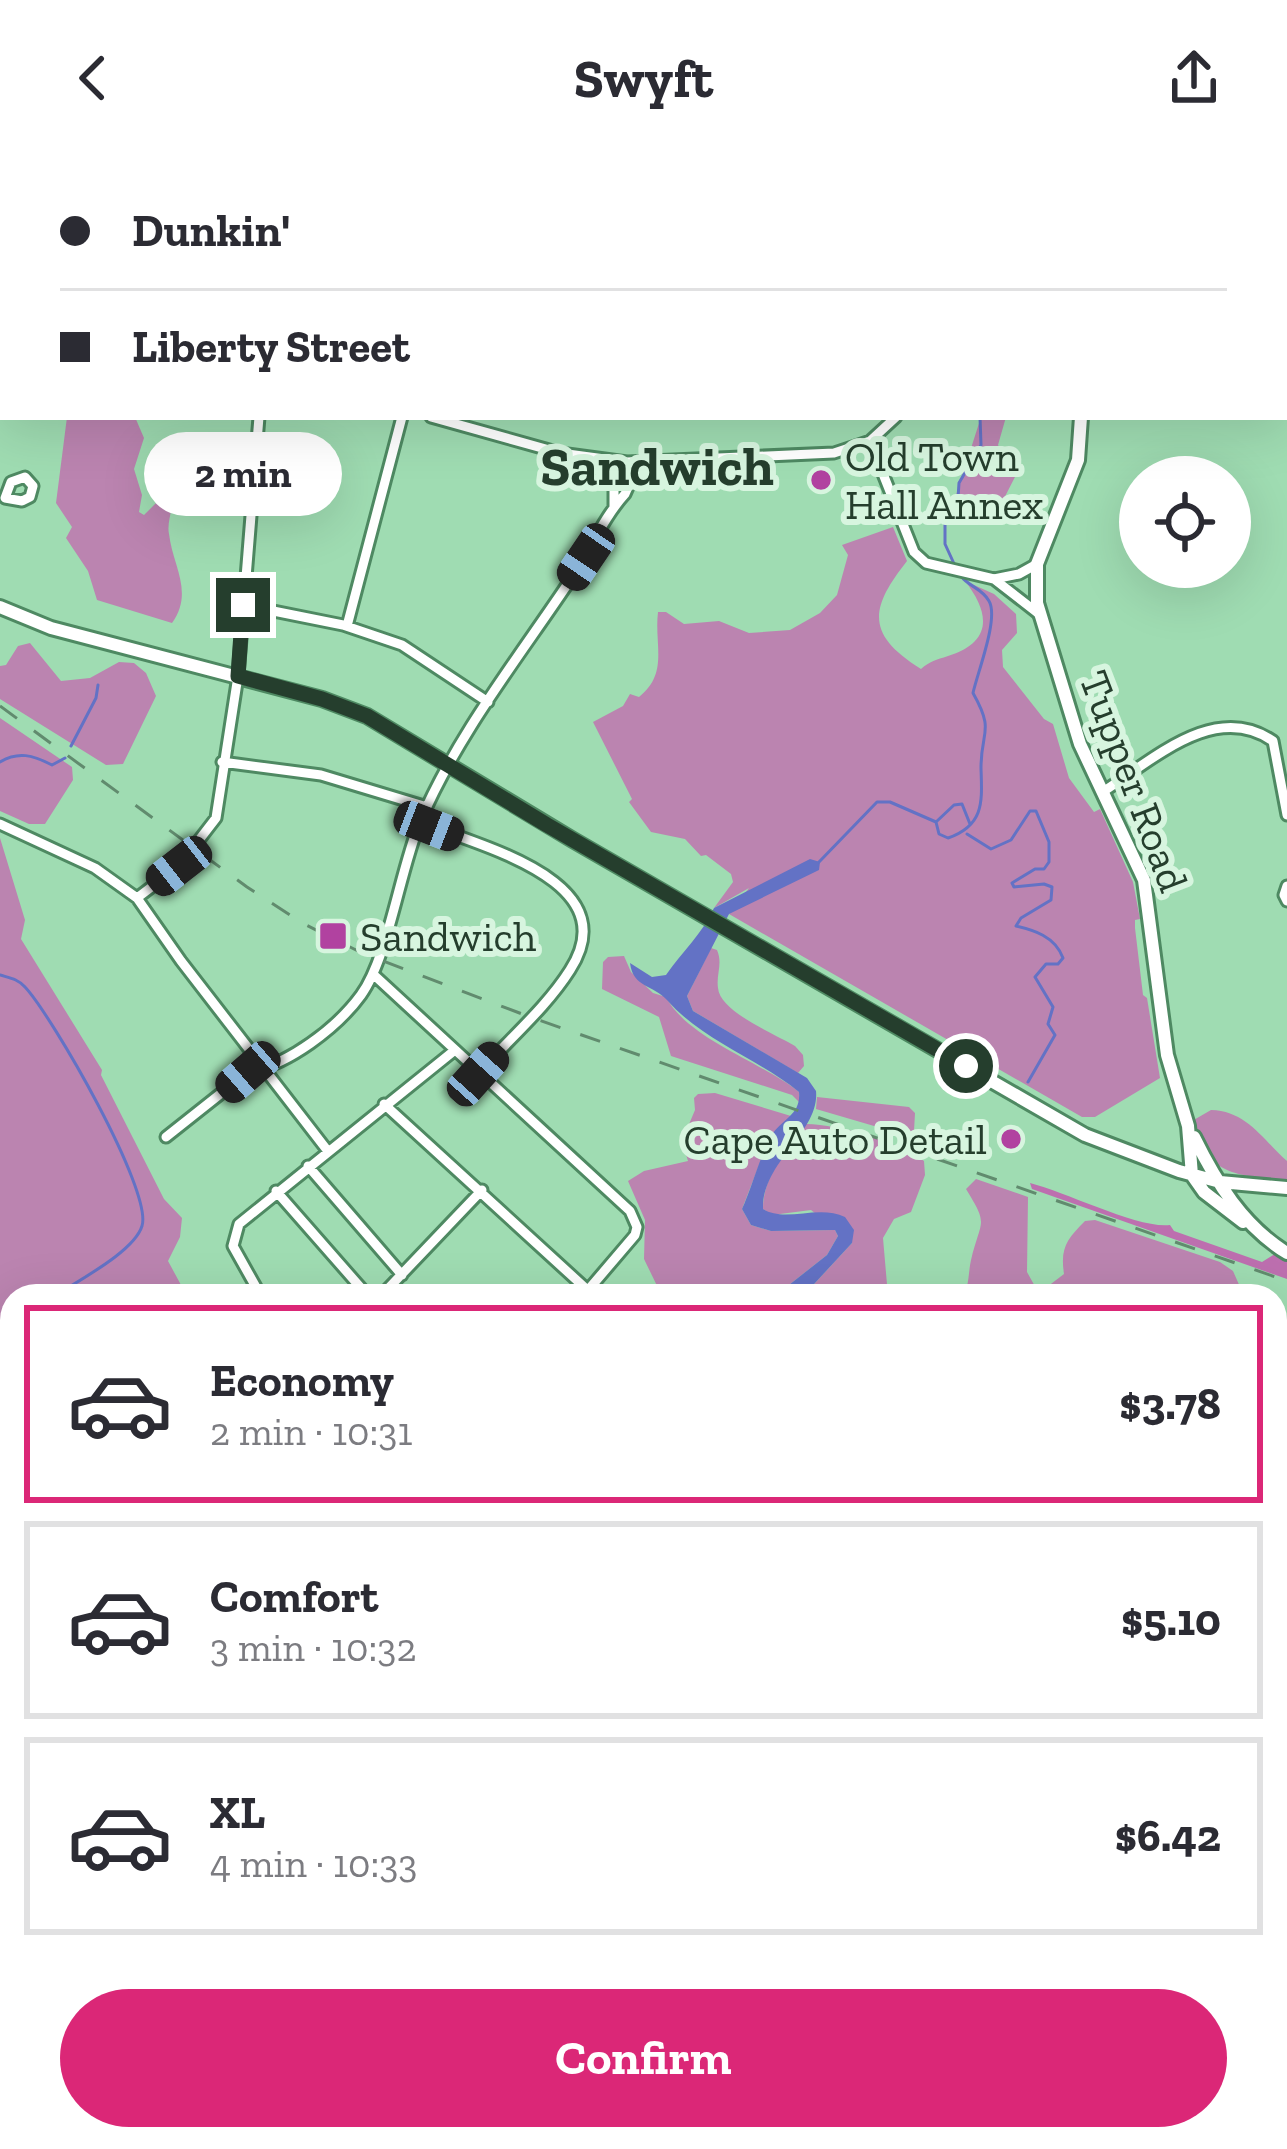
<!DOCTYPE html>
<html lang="en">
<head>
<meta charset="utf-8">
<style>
	:root { --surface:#fff; --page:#f2f2f3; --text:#2b2b33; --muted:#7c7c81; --line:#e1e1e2; --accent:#db2777 }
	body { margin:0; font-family:"Zilla Slab",serif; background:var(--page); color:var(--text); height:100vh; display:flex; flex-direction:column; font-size:45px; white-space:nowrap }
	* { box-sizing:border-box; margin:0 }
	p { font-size:39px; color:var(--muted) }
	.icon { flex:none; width:66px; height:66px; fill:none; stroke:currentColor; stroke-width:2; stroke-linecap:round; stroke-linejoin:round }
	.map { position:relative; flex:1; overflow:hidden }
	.side { position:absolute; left:0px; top:1128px; width:1287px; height:867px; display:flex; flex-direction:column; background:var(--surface); border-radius:36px 36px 0 0; box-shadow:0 12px 48px #0002 }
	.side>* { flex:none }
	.hud { position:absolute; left:0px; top:0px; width:1287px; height:264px; box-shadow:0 12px 48px #0002; display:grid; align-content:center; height:264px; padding:0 60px; background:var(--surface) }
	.tools { position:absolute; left:1119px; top:300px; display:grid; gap:24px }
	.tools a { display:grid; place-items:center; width:132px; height:132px; border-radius:50%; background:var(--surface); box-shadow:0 12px 48px #0002; font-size:60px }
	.end { position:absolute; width:54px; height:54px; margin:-27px; border:15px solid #253e2d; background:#fff; box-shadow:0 0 0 6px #fff }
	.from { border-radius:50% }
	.bubble { position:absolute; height:84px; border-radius:42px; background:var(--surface); box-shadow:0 12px 48px #0002; font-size:39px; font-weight:700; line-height:84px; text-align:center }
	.car { position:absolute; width:36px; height:72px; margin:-36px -18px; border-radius:15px; box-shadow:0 0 9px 3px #0007; background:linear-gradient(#222 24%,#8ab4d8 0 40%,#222 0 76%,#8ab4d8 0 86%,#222 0) }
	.hud b { display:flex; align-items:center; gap:42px; height:114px; font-size:45px }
	.hud b+b { border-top:3px solid var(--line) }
	.hud i { width:30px; height:30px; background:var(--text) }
	ul { padding:21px 0 0; list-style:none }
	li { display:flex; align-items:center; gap:36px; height:198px; margin:0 24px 18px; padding:0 36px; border:6px solid var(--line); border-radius:0px }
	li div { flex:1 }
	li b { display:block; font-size:45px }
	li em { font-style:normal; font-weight:700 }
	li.selected { border-color:var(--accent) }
	li>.icon { width:108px; height:108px; stroke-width:1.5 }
	.primary-button { display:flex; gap:24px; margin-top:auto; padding:24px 60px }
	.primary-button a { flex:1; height:138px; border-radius:72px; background:var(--accent); color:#fff; font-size:48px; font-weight:700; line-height:138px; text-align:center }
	header { display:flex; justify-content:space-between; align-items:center; height:156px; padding:0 60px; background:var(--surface); font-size:54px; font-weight:700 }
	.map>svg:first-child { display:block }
</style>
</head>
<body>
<header><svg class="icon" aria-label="back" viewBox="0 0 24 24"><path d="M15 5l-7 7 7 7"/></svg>Swyft<svg class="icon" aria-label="share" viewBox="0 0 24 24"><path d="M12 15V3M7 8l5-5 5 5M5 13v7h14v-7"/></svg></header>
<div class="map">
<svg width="1287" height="1993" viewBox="0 0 1287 1993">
	<rect width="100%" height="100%" fill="#9fdcb2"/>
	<path fill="#bb84b0" d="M67,261H135L144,282L134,313L142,339L139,356L144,359L162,341L172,348C171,358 167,369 169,378C173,411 194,436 172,467L97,444L88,415L66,382L72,371L56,347Z
		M981,261H1006L998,289L1016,319L994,362L982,359L954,363L950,358Z
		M893,371L907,405C870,452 865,478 921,513C930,505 936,504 948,500C993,486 990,457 965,425L994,438L1016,458L1017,477L1002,494L1003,511L1044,563L1053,568L1069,622L1094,656L1100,653L1133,726L1140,763L1135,764V772L1143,839L1147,842L1160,922L1095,961H1082L729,758L749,732L714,752L733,726L731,718L706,699L701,700L685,683L651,676L629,646L632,643L593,566L623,550L630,538L639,541C669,517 654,489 658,456H666L684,468L719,465L749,477L790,474L820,457L837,439L848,399L842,389Z
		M30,487L61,525L90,522L119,506L134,507L146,517L156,540L123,608L106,609L0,543V510L6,509L18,490Z
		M0,562L72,611L73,624L45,668H29L0,655Z
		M0,682L25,764L21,783L102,914L101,919L164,1043L182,1062L180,1081L168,1105L187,1140H12V1544L0,1555Z
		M711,792L717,794C723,808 716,818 718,832C720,856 775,878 795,890L803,899L804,910L798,917L693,855L687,840Z
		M624,800L631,816L653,837L666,841C688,883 762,906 799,936L800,947L792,939L671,900L659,861L602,833L603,806L608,801Z
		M715,937L791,960L770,981L742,1053L751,1069L771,1075L835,1074L838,1080L827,1099L775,1140H662L644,1103L645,1064L628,1025L644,1015L688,1005L682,985L695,954L694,942L698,938Z
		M817,941L909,951L915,957L914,975L898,977L816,953Z
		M1211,954C1247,955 1262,983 1287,1005V1024C1236,1019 1208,1021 1192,965Z
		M806,968C841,969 895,985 924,1005L925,1019L911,1056L894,1063L883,1082L888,1140H803L852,1087L811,1054L772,1059L763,1053C763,1020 787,993 806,968Z
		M976,1023L1028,1041L1027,1116L1037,1134H1043L1064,1118C1060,1092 1067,1083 1085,1065L1095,1064L1220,1106L1233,1115L1244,1140H964C970,1125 968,1114 972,1100C982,1062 988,1069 966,1033Z
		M1275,1192L1287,1194V1326L1275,1337Z
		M0,1684L12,1695V1983H311L305,1993H0Z"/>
	<path fill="#bd6faf" d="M1030,1027C1066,1036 1139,1073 1170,1069L1174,1075L1262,1106L1275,1098L1287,1105V1123L1032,1033Z"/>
	<path fill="#6372c5" d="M810,703L820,706L819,714L729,758L687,840L693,855L807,922L816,935C820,976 762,1005 763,1053C785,1067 819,1048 845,1061L854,1074L852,1087L803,1140H775L827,1099L838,1080L835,1074L771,1075L751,1069L742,1053C751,1034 763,991 773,977C784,962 801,958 799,936C757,902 703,885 667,844C654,829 633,832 630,807L652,821L666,819C682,796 703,777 714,752Z"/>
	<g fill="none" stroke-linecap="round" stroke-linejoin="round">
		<path stroke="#6372c5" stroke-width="3" d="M956,412L945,388V366L957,357L959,327L981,289L980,261
			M71,590L96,542L98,529
			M0,606C18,595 33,599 52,609L65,602
			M936,666L954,649L962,648L970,668
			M967,678L991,693L1011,684L1030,655H1036L1049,686V706L1044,713H1035L1012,727L1014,731L1044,728L1052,731L1051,744L1021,762L1016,770C1033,774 1055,780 1063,802L1058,808H1046L1035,821L1053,851L1048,868L1055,879L1028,926
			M819,706L877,646H890L936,666L939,678L948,682C985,669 982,645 981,612C981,574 995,576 973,537C978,515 999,462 989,445C982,432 969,431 961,420
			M0,819C10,822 18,823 25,831C52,860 153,1035 142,1070C134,1096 77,1125 55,1140
			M0,1181L12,1169"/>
		<defs>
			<path id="street" d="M109,0L122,3
				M310,0L319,3
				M983,0L984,3
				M577,3L578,0
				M1252,3L1260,0
				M431,261L560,297L627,306L834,297L870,285L896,261
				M870,285L914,396L926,407L994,423L1039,458
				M614,306V350
				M25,321L33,330L30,341L22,345L5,342L11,326Z
				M994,423L1019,418L1037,408
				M243,449L343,469L402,489L488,546
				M347,470L402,261
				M222,606L321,619L427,651
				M1104,635C1154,603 1215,545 1273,585L1287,659
				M420,666C478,690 628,724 570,814C546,852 507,885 478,918
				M0,668L95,712L137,742L181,805L327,994
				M1287,730L1284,739L1287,745
				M137,742L179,710L216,662L238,520L259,261
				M374,819L630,1055L637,1071L635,1079L589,1133
				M384,948L594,1140
				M166,981L248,916C288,909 337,872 361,839C388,802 400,714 420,666C457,579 519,501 571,423C590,395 603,362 625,338L639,306
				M308,1010L402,1119
				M276,1035L368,1140
				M261,1140L233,1090L239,1068L455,894
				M381,1140L482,1034
				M1275,1439L1287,1437
				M1275,1540L1287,1539
				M1275,1632H1287
				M1275,1724H1287
				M1275,1815L1287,1814
				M1275,1905L1287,1899
				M345,1983L357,1993
				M608,1983L609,1993
				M896,1983V1993
				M1174,1993L1181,1983"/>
			<path id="secondary" d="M736,0L748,3
				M156,3L158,0
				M1284,200L1287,199
				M0,213L3,211
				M1081,261L1078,304L1037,408V447L1080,588L1144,724L1167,899L1188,970L1192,1019
				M0,451L51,472L322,543L367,560L573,684L1085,979L1179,1015L1220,1026L1287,1032
				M1194,981C1216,1026 1243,1070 1287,1097
				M1192,1019L1204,1036L1243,1066"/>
		</defs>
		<use href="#street" stroke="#4e8962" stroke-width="15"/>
		<use href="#secondary" stroke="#4e8962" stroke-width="18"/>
		<use href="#street" stroke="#fff" stroke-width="9"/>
		<use href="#secondary" stroke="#fff" stroke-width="12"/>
		<path stroke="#618b6e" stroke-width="3" stroke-dasharray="21 21" stroke-linecap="butt" d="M0,550L247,731L304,768L362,797L530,861L1287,1125"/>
	</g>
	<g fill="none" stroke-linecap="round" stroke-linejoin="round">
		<path stroke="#253e2d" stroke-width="15" d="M243,449L238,520L322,543L367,560L547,669L966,910"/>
	</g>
	<g fill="#b142a0" stroke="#d7f5df" stroke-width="4.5">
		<circle cx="821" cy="324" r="12"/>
		<rect x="318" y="765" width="30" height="30" rx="6"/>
		<circle cx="1011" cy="983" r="12"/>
	</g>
	<g text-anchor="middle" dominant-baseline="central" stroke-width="12" stroke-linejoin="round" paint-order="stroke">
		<g font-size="42" fill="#253e2d" stroke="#d7f5df" text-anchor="start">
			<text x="845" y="300">Old Town<tspan x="845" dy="48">Hall Annex</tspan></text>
			<text x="360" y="780">Sandwich</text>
			<text x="987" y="983" text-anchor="end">Cape Auto Detail</text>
		</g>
		<g font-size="42" fill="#253e2d" stroke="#d7f5df">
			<text transform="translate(1134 625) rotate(69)">Tupper Road</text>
		</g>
		<g font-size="54" font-weight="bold" fill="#253e2d" stroke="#d7f5df">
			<text x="657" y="310">Sandwich</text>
		</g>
	</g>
</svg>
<div class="tools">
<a><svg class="icon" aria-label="locate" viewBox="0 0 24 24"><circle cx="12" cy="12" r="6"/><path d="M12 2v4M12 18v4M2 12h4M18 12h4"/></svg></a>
</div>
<i class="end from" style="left:966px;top:910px"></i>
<i class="end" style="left:243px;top:449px"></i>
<div class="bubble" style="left:144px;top:276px;width:198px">2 min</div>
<i class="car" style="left:586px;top:401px;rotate:214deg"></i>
<i class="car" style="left:429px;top:670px;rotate:111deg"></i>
<i class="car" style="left:179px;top:710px;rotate:232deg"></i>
<i class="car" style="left:248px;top:916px;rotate:229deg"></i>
<i class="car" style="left:478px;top:918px;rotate:42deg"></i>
<div class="hud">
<b><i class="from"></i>Dunkin'</b>
<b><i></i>Liberty Street</b>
</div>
<section class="side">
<ul>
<li class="selected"><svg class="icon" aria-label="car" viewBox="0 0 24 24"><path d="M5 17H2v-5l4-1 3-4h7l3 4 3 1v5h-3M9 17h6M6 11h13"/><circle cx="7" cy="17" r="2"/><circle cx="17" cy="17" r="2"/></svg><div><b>Economy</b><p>2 min · 10:31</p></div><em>$3.78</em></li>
<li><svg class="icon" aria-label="car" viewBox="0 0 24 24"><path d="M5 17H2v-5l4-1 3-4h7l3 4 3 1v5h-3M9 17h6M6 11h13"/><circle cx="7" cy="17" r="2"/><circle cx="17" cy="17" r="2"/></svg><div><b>Comfort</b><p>3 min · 10:32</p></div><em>$5.10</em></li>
<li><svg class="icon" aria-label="car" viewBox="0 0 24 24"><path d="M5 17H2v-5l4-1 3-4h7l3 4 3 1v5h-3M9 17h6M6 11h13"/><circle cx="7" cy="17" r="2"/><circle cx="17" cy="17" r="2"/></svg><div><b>XL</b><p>4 min · 10:33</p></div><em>$6.42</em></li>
</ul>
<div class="primary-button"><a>Confirm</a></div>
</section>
</div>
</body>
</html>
